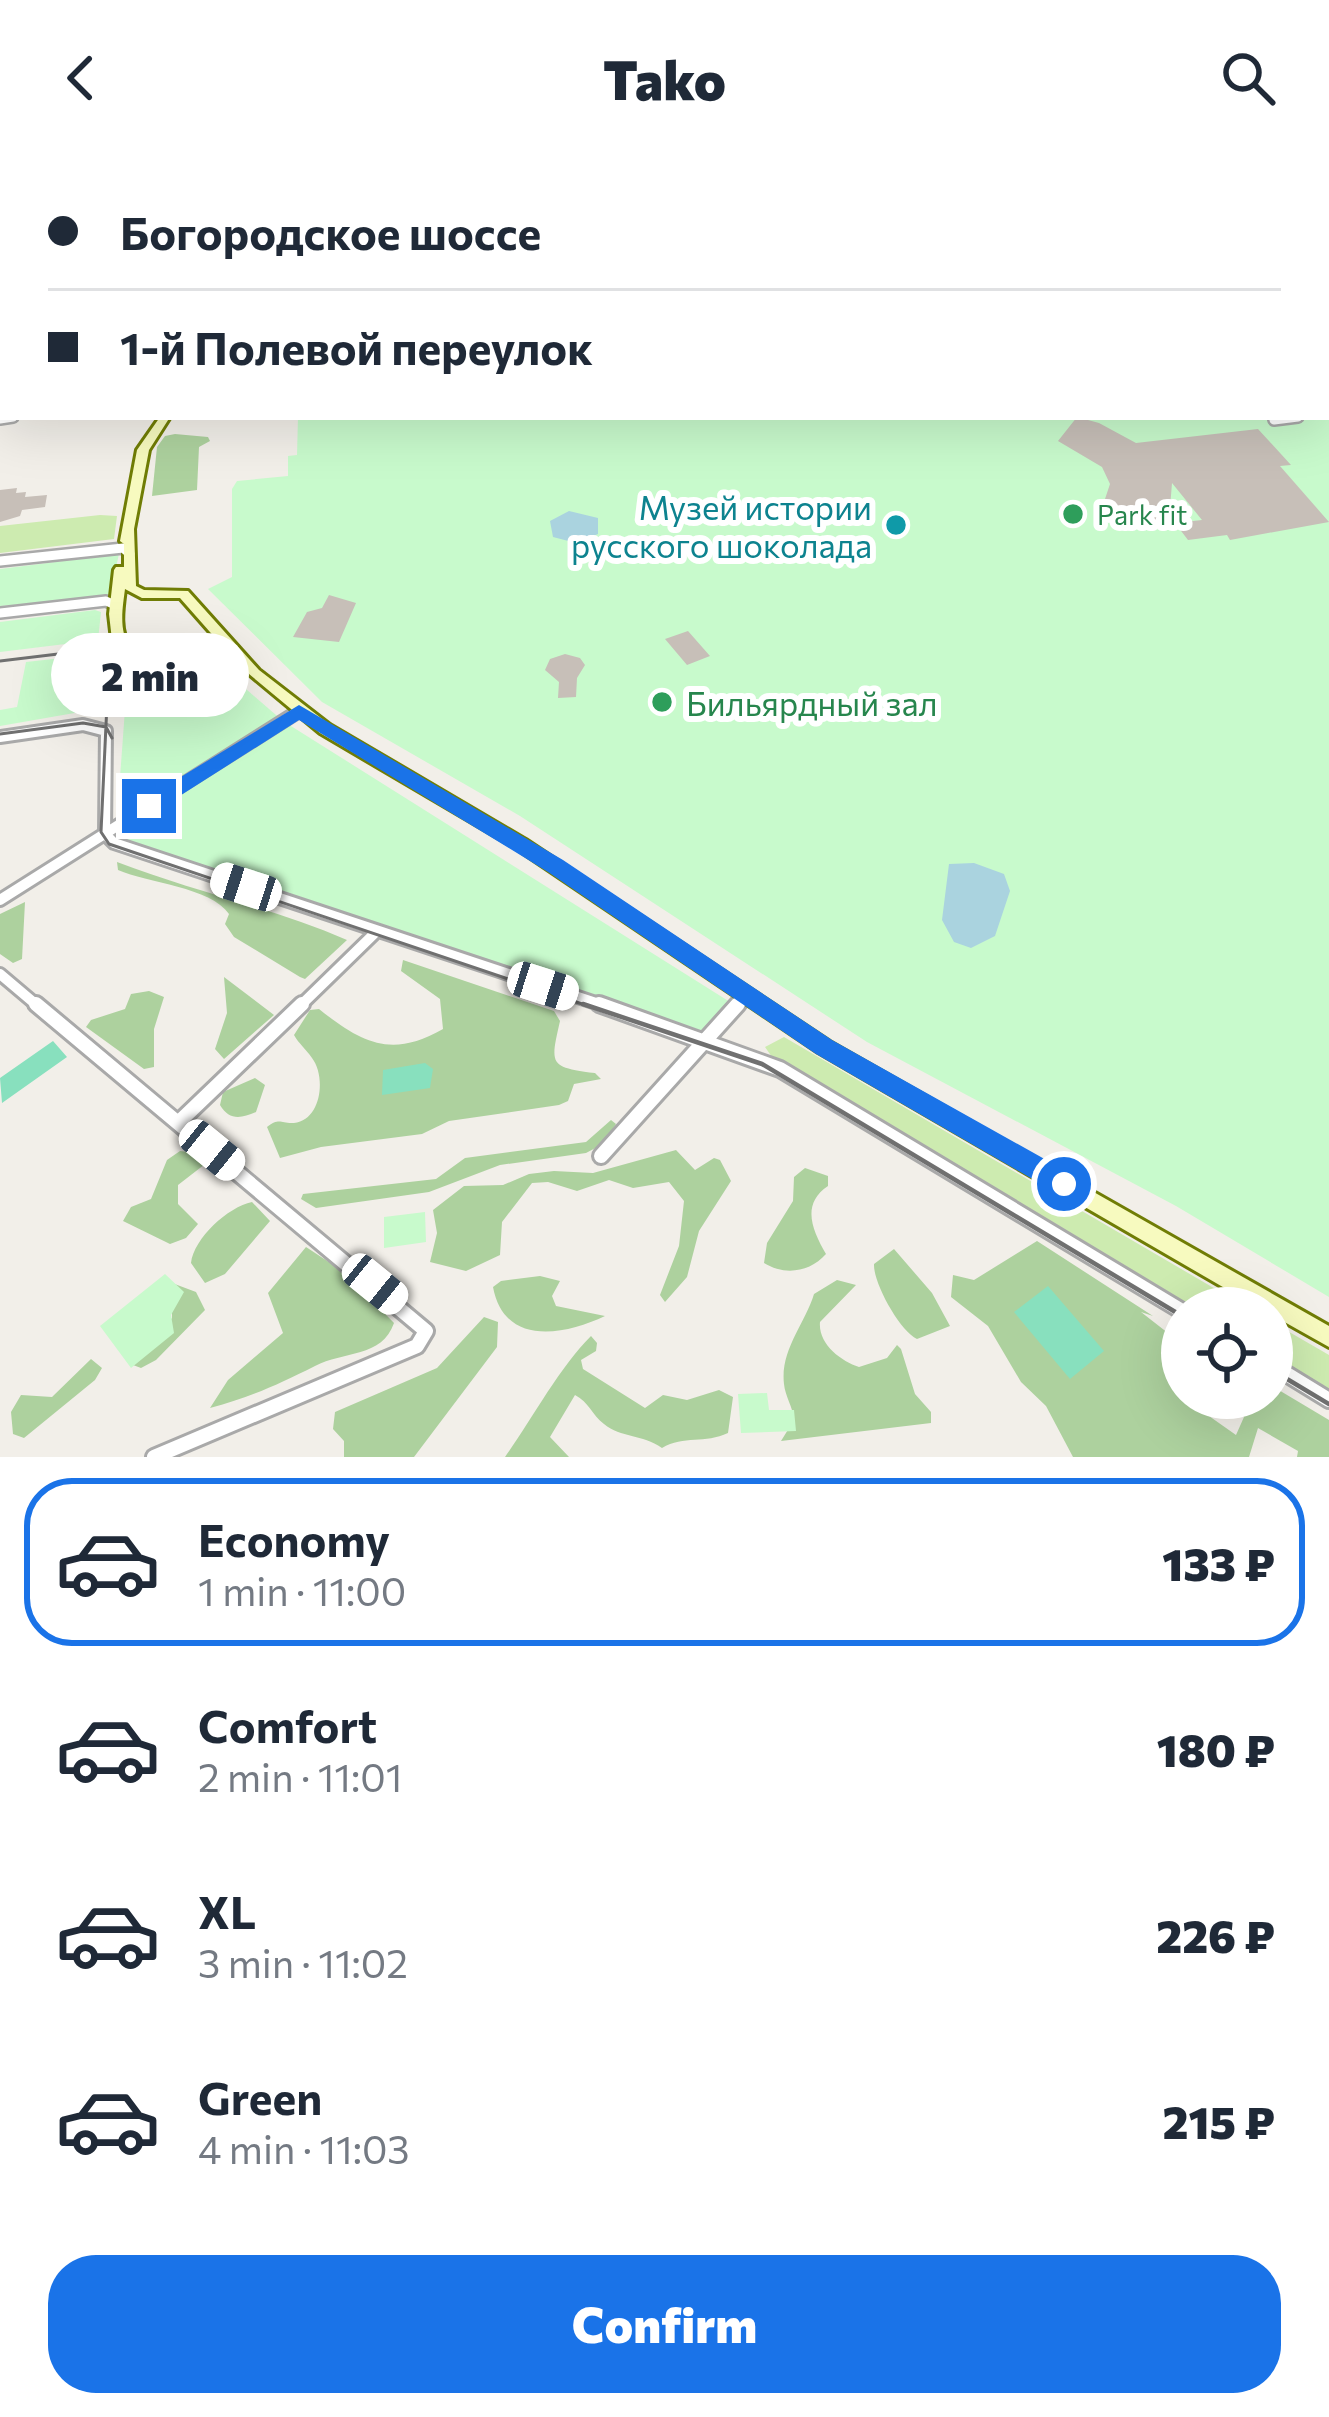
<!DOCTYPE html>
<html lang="en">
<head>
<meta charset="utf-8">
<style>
	:root { --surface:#fff; --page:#f6f6f7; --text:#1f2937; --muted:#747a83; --line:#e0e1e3; --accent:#1a73e8 }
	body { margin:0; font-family:Commissioner,sans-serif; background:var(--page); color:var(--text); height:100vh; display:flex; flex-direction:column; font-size:45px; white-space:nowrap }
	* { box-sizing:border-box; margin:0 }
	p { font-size:39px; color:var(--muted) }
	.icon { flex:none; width:66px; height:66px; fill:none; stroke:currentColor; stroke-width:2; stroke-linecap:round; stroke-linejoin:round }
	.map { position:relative; height:1301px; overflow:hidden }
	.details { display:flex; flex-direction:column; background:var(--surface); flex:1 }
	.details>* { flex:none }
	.banner { position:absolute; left:0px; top:0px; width:1329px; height:264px; box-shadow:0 12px 48px #0002; display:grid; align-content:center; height:264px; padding:0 48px; background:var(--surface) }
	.controls { position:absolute; left:1161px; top:1131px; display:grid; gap:24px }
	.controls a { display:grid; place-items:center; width:132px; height:132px; border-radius:50%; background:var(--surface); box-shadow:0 12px 48px #0002; font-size:60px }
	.end { position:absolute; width:54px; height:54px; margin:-27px; border:15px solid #1a73e8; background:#fff; box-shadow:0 0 0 6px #fff }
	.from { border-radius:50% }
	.bubble { position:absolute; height:84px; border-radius:42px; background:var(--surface); box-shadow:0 12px 48px #0002; font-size:39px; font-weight:800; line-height:84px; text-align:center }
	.car { position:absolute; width:36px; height:72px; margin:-36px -18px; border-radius:15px; box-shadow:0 0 9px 3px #0007; background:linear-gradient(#fff 24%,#345 0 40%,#fff 0 76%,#345 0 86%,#fff 0) }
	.banner b { display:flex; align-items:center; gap:42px; height:114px; font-size:45px }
	.banner b+b { border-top:3px solid var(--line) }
	.banner i { width:30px; height:30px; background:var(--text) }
	ul { padding:21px 0 0; list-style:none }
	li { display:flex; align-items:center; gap:36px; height:168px; margin:0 24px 18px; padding:0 24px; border:6px solid transparent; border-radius:48px }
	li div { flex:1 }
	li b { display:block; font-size:45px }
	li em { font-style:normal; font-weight:800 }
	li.on { border-color:var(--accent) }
	li>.icon { width:108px; height:108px; stroke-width:1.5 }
	.primary-button { display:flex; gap:24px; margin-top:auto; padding:24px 48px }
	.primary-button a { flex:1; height:138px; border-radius:48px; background:var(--accent); color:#fff; font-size:48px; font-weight:800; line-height:138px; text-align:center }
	header { display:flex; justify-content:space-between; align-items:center; height:156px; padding:0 48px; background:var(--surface); font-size:54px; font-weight:800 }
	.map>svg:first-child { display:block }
</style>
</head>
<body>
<header><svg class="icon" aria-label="back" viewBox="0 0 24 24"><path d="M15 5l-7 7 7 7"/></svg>Tako<svg class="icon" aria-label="search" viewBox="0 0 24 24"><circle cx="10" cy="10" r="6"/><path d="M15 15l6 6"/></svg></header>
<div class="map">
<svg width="1329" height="1301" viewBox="0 0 1329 1301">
	<rect width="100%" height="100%" fill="#f2efe9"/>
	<path fill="#cdebb0" d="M100,359L117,360L114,383L0,397V370Z
		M784,881L1248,1152H1193L772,901L765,891Z
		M1272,1166L1329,1199V1233L1272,1199Z"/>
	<path fill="#add19e" d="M175,278L208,281L210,285L199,291L197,334L152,340L157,291L165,280Z
		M117,706C192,735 273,752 347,784L305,823L300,821L234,781L225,768L229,758C211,731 147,727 118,714Z
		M25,746L22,803L13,807L0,798V758Z
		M403,804L554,855L560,865C550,909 549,911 595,917L601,923L574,928L568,945L559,949L449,965L422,978L321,991L280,1002L267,971C280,961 281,968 294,967C322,964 326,920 312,902C306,893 299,888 294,879L310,854L319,853C363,888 392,902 443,873L440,843L401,815Z
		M224,821L274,859L224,903L215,893L227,857Z
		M149,835L164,841L154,873V911L144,913L86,871L91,864L125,853L131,838Z
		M255,922L265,929L256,956C240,963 229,964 220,949L223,936Z
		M611,964L616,968L603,988L586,997L500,1009L429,1036L316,1052L301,1043L303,1038L436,1023L465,1002L586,986Z
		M676,994L695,1014L714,1002L720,1004L731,1025L699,1075L687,1121L665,1146L660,1139L679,1090L684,1045L669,1026L633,1032L609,1024L577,1035L548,1026L532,1027L502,1066L500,1099L466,1115L430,1106L437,1077L433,1054L464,1030L503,1029L529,1018L554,1015L593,1017Z
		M180,995L204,998L209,1005L178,1029V1048L198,1068L186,1082L170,1088L123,1065L131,1051L151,1043L167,1004Z
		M805,1012L828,1020V1030C801,1048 812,1074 826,1098C810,1116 785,1120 764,1107L767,1087L793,1045L794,1021Z
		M252,1046L270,1065L225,1118L205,1127L191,1107C194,1082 228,1051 252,1046Z
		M1037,1085L1153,1160L1141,1156L1182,1188V1242H1206L1203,1248L1211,1255L1209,1260L1236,1279L1244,1261L1223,1242H1272V1230L1329,1264V1301H1297L1298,1295L1258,1272L1249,1301H1073L1046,1250L1021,1226L988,1170L951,1141L953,1119L974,1124Z
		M306,1091L344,1116L394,1167C382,1202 343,1195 315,1210C277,1229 251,1241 210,1252L228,1224L283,1177L268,1137Z
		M894,1093L932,1137L950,1170L917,1183C900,1175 873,1127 874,1108Z
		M540,1120L560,1125L552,1140L556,1150L605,1160C563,1180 504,1190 493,1131L501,1125Z
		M837,1124L856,1129L820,1166C818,1188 841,1205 859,1211L887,1202L897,1189L901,1193L915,1238L931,1256V1267L781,1285L794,1264C793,1251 785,1240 784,1228C780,1194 805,1168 814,1138Z
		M172,1127L196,1136L205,1154L156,1204L141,1212L133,1209L172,1162Z
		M484,1161L498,1166L497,1191L414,1301H344V1285L333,1273L335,1256L437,1212Z
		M591,1180L597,1187L596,1195L581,1204L583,1213L645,1252L663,1239L687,1244L719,1234L733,1241L728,1277C705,1288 684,1279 662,1292C642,1278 621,1282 604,1268C592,1259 589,1246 575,1239L550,1281L569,1301H505C532,1263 559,1212 591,1180Z
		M91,1203L102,1212L95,1224L24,1282L13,1278L11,1256L21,1239L52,1241Z"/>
	<path fill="#c8facc" d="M362,0H1329V1141L1176,1050L867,886L520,660L322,546L208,433L232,421V333L237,325L288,320V300L297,299L298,261H1326V3Z
		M119,398L109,442L0,450V413Z
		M95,454L101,456L98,484L0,496V466Z
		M80,500L97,506L86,555L0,570V554L17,551L26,506Z
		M216,507L283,565L730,846L706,876L120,684L116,676L127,526L136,518Z
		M425,1056L426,1086L384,1092V1061Z
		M165,1118L184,1136L171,1159L174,1177L131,1212L100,1170Z
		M767,1237L769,1254H794L796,1275L741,1277L738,1238Z"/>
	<path fill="#88e0be" d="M53,885L67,901L2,947L0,922Z
		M425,907L433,913L430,932L382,939L383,914Z
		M1048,1130L1104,1195L1070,1223L1014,1156Z"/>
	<path fill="#aad3df" d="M569,355L598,362V378L576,387L553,381L550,365Z
		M974,707L1004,718L1010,735L995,780L971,792L954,786L942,764L949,708Z"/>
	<path fill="#c7bfb8" d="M1077,261L1099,267L1136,287L1258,273L1291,309L1280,310L1329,366L1230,384L1227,379L1188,384L1175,367L1202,364L1172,327L1170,352L1159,373L1103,349L1110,328L1102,311L1058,285Z
		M17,332L16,337L26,336L25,341L47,339L45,351L22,354L20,360L0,366V334Z
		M329,439L356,447L339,486L293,481L307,456L322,452Z
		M688,475L710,500L687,509L665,483Z
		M565,498L580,502L585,509L577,522L576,541L558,542L559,526L545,514L550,503Z"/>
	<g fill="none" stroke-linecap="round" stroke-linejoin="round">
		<defs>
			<path id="minor-far3" d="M0,209L3,197"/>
			<path id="minor-far2" d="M0,263L13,261
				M1274,264L1298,261
				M0,405L123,392L130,398
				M0,457L106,445L115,449"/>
			<path id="minor-far1" d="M0,581L83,569L106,575L105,678
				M105,678L114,687L608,851
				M0,744L299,555
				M0,818L39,851
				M299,851L377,775
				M735,851L745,838"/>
			<path id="minor" d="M36,848L426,1175L417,1190L154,1301
				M599,848L780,913L1182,1155
				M179,966L302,848
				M601,1000L738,848
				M1272,1209L1329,1244"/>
			<path id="tertiary" d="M89,3L99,0"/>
			<path id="secondary" d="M345,0H353L352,3H344Z
				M160,261H170L149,294L134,373L136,430L144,434L188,435L259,514L330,569L526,684L830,886L1329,1170V1191L1272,1159V1152H1259L818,896L516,692L320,577L243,513L211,504L187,502L144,505L124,500L112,484L109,458L114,414L116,411H124V388L120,385L137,294ZM125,433L142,442H180L232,501C217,496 202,493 185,493C169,493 142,502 130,489C118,476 123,449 125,433Z"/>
		</defs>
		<use href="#minor-far3" stroke="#a9a9a9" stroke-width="9"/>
		<use href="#minor-far2" stroke="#a9a9a9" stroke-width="14"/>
		<use href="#minor-far1" stroke="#a9a9a9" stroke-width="16"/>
		<use href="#minor" stroke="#a9a9a9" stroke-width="20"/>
		<use href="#tertiary" stroke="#a9a9a9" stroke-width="10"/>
		<use href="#secondary" stroke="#707d05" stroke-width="6"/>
		<use href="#minor-far3" stroke="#fff" stroke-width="6"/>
		<use href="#minor-far2" stroke="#fff" stroke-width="9"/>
		<use href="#minor-far1" stroke="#fff" stroke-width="10"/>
		<use href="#minor" stroke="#fff" stroke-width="14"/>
		<use href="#tertiary" stroke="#fff" stroke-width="8"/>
		<use href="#secondary" fill="#f7fabf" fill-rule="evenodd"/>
		<path stroke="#707070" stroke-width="3" d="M0,505L83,495L109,505L101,676L109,688L591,851
			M0,578L83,567L106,571L112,582"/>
		<path stroke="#707070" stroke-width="4.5" d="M583,848L762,908L1182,1160
			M1272,1214L1329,1248"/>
	</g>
	<path fill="#1a73e8" d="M299,549L563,704L832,884L1073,1019L1076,1028L1073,1036H1055L816,898L548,716L299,564L156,655H143V644Z"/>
	<g fill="#2e9e5b" stroke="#fff" stroke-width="4.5">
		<circle cx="1073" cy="358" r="12"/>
		<circle cx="662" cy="546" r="12"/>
	</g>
	<circle fill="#0f9aa8" stroke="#fff" stroke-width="4.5" cx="896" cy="369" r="12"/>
	<g text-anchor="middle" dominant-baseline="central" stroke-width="12" stroke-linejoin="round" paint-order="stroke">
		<g font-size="27" fill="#27864d" stroke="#fff" text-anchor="start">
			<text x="1097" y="358">Park fit</text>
		</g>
		<g font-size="33" fill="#0d838f" stroke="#fff" text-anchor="end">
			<text x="872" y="350">Музей истории<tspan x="872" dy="38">русского шоколада</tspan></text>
		</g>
		<g font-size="33" fill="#27864d" stroke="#fff" text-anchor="start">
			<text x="686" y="546">Бильярдный зал</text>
		</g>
	</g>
</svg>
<div class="controls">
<a><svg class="icon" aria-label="locate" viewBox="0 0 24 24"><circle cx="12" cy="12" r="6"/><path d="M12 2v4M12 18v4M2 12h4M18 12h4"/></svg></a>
</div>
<i class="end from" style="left:1064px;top:1028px"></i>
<i class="end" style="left:149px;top:650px"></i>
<div class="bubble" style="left:51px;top:477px;width:198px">2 min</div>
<i class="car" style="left:246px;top:731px;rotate:288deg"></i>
<i class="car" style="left:543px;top:830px;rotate:108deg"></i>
<i class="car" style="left:212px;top:994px;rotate:129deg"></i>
<i class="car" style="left:375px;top:1128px;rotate:129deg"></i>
<div class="banner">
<b><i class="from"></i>Богородское шоссе</b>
<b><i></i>1-й Полевой переулок</b>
</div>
</div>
<section class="details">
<ul>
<li class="on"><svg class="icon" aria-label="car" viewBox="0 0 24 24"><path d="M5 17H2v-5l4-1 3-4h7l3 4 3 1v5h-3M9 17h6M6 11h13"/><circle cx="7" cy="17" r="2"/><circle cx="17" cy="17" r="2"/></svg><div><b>Economy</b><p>1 min · 11:00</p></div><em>133 ₽</em></li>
<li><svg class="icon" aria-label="car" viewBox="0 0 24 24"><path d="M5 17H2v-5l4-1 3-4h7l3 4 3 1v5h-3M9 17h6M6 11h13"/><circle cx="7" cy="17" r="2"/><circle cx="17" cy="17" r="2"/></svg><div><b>Comfort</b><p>2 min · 11:01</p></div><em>180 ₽</em></li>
<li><svg class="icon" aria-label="car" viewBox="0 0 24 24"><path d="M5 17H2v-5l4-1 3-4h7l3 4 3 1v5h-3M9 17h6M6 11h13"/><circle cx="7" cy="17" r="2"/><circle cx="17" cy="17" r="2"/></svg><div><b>XL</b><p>3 min · 11:02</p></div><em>226 ₽</em></li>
<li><svg class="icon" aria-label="car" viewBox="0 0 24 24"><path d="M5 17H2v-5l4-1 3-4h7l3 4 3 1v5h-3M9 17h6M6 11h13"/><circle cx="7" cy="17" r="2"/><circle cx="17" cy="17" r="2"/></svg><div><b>Green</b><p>4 min · 11:03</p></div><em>215 ₽</em></li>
</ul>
<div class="primary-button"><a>Confirm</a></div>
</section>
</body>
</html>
